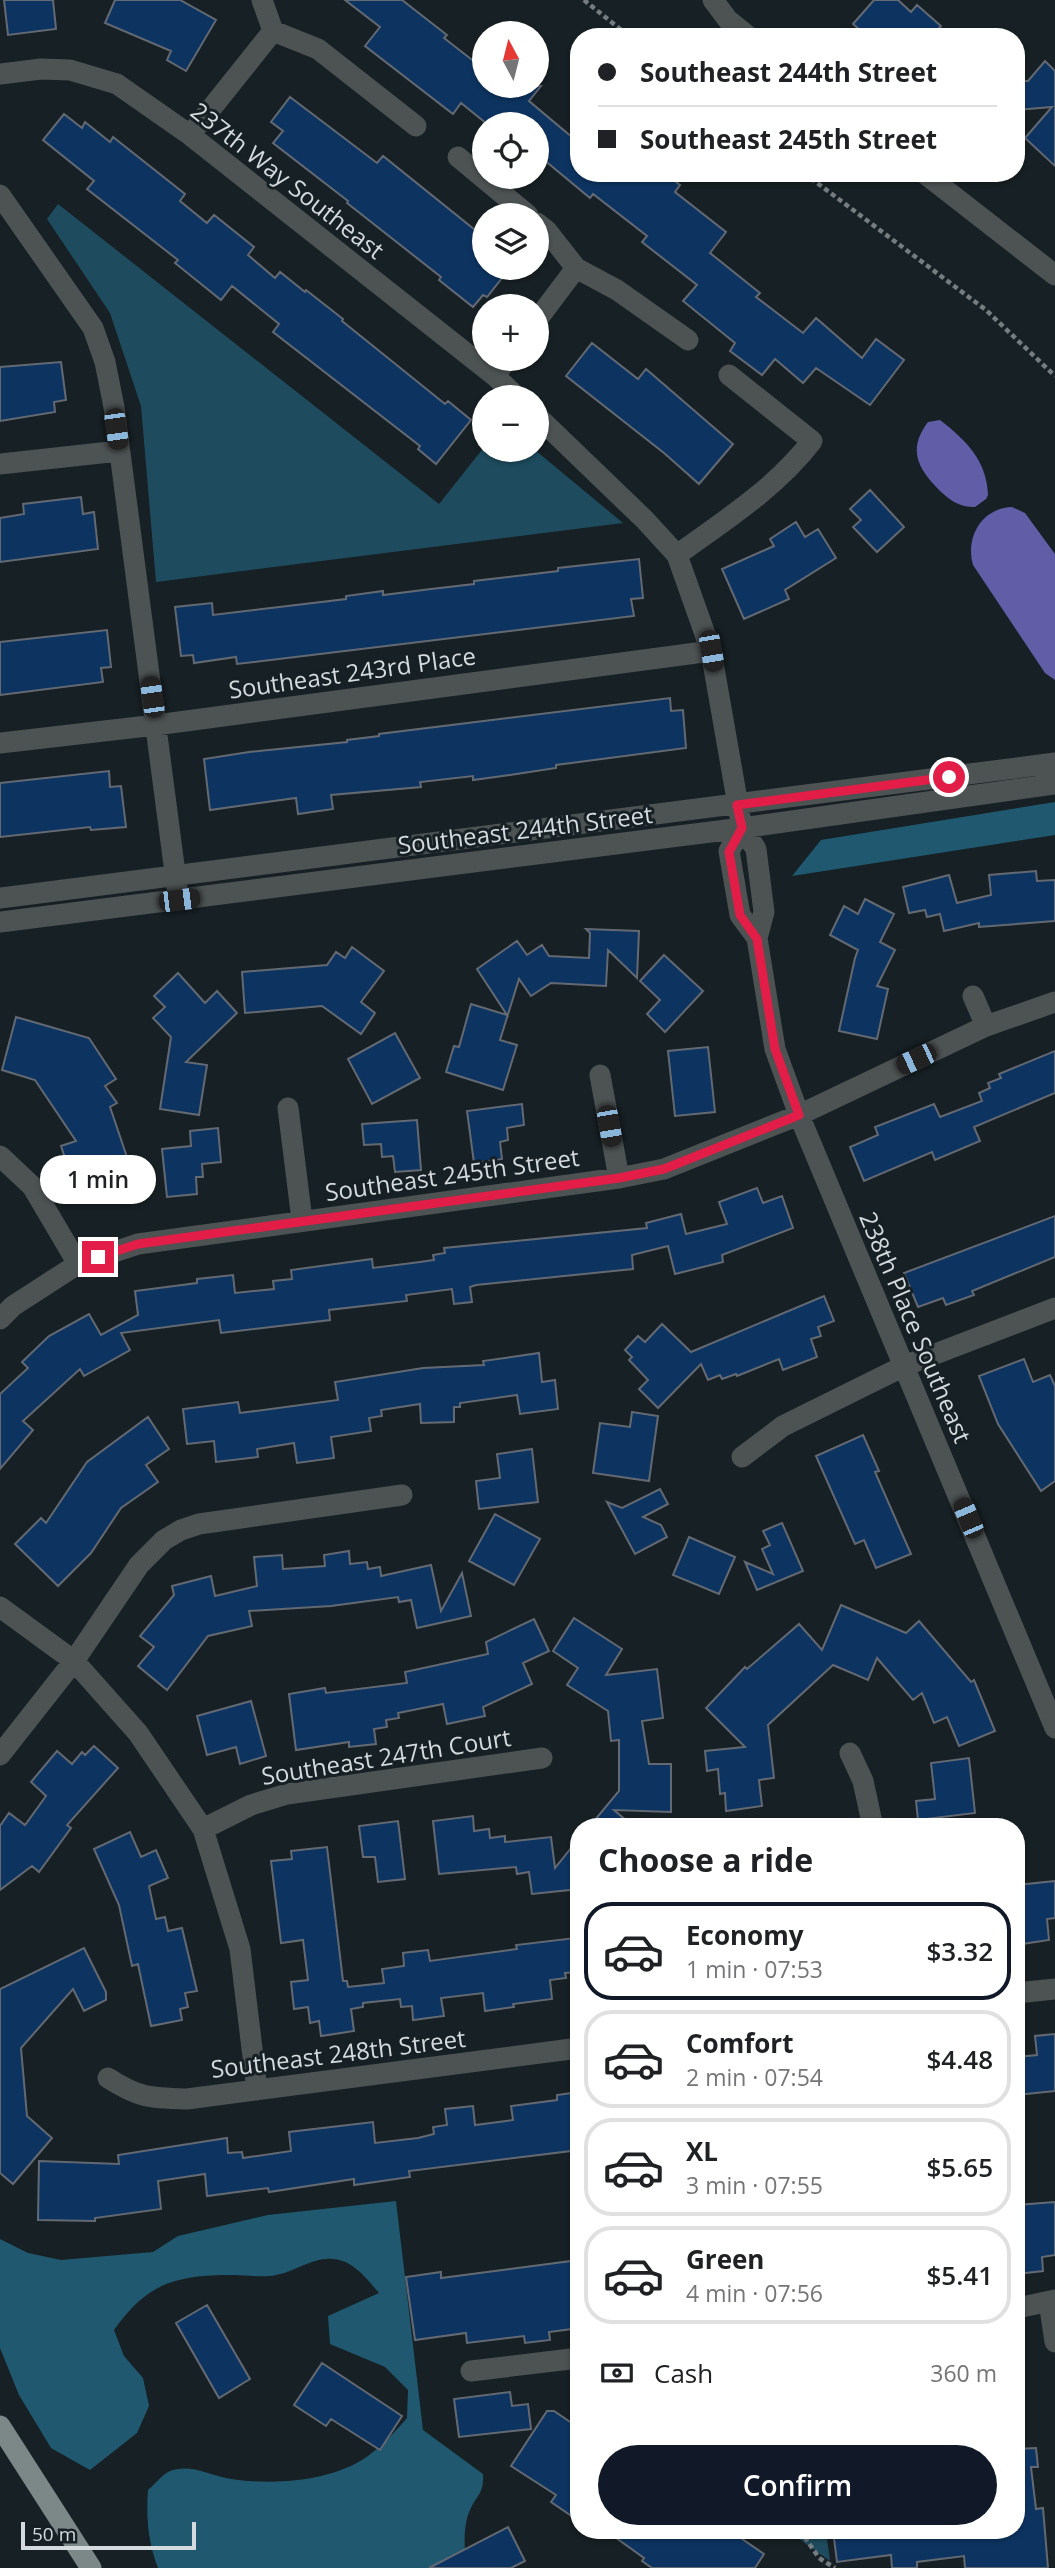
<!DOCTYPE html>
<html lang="en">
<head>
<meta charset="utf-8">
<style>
	:root { --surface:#fff; --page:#f6f6f6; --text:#202124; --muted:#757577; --line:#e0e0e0; --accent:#111827 }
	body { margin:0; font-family:"Open Sans",sans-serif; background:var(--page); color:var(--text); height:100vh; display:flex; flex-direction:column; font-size:26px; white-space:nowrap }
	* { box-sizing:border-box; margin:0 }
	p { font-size:23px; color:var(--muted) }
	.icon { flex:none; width:38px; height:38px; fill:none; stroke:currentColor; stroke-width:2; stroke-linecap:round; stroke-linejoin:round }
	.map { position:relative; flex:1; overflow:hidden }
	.drawer { position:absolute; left:570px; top:1818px; width:455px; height:721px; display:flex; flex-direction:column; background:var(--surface); border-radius:28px; box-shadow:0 2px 5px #0004 }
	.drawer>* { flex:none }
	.banner { position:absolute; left:570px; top:28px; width:455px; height:154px; border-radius:28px; box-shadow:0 2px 5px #0004; display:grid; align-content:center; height:154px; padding:0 28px; background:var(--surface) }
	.needle { width:46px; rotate:353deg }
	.controls { position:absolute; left:472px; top:21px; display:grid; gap:14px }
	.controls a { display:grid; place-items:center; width:77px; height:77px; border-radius:50%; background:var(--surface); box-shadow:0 2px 5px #0004; font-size:35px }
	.scale { position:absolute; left:21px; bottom:18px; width:175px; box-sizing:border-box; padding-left:7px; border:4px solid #d4dadd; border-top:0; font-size:19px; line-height:24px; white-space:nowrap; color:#d4dadd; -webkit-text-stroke:5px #172024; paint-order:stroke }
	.end { position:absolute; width:32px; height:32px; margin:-16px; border:9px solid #e11d48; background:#fff; box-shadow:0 0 0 4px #fff }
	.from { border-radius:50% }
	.bubble { position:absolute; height:49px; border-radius:24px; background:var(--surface); box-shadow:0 2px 5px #0004; font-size:23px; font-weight:600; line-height:49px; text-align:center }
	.car { position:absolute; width:21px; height:42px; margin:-21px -10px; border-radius:9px; box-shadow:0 0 5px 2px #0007; background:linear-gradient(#222 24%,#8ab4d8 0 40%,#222 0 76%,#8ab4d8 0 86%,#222 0) }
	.banner b { display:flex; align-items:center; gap:24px; height:66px; font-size:26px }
	.banner b+b { border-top:2px solid var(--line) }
	.banner i { width:18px; height:18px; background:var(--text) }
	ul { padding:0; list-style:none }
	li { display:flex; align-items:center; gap:21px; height:98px; margin:0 14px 10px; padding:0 14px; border:4px solid var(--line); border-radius:28px }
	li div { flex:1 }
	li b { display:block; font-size:26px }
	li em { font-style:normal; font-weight:600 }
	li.selected { border-color:var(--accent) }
	li>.icon { width:63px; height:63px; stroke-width:1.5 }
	h2 { padding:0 28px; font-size:32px; line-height:84px }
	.pay { display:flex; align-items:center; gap:18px; height:77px; padding:0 28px; font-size:26px }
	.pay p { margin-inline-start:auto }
	.cta { display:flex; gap:14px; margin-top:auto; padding:14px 28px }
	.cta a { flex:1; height:80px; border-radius:42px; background:var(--accent); color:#fff; font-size:28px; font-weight:600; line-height:80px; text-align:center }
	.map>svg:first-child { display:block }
</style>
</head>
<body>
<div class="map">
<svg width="1055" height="2568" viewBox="0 0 1055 2568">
	<rect width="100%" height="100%" fill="#172024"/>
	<path fill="#1e4c5e" d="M58,204L439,504L485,446V450H535L623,523L156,582L141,406L110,313L47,219Z
		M788,2531H826L830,2561Z"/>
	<path fill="#20596f" d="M1055,802V835L792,876L821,840Z
		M396,2201L423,2430L483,2474C484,2494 477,2494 470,2510C462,2527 465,2551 466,2568H158C148,2542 146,2518 148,2490C154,2485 161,2476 168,2472C188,2463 207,2474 226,2478C269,2486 332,2482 368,2456C383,2445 395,2432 407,2418L408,2390L385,2367L330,2344L328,2316L379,2293C367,2279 353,2260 333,2259C312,2257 295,2272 276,2275C263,2278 247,2275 234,2275C177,2275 148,2282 114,2330L124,2356L143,2378L149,2406L137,2433L90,2470L51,2448L19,2395L0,2348V2239L28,2253L61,2260L153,2252L178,2236L268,2215Z"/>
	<path fill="#615da7" d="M940,420C966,440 987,461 988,495L986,499L975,507C959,507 951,501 940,491C918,469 907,450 928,422Z
		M1012,507L1025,513L1055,554V680L1045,673L973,565C965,537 982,508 1012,507Z"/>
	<path fill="#0d3461" stroke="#636972" stroke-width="2" d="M4,0H53L56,29L8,35Z
		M115,0H180L216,20L186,71L167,60L171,51L105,23Z
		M345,0H402L447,35L444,38L485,70V86H541L529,101L579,143V173H664L680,185L675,192L726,232L710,253L760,293L756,297L803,333L816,318L862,358L876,339L904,360L870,405L816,368L803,383L775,359L762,375L730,351L735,343L683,301L697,285L642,242L647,236L593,194L590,198L537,154V124H487L461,103L453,114L365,46L380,27Z
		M874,0H898L911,12L917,5L941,26L931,37H868L853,24Z
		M1045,61L1055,71V166L1025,138L1052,107L1017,110V81H1028Z
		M290,97L377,163L383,156L485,238V268H510L487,297L483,295L473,307L439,280L441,277L347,203L348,201L273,143L283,131L271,122Z
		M64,114L82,128L85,122L110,142L113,137L185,194L180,201L207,223L214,215L254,247L248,255L275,278L280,272L305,292L306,290L343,319L342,321L445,404L448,401L471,420L436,464L418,449L420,446L273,332L279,324L232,286L221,300L175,263L178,260L87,189L94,181L43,140Z
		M592,343L638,379L646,369L733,444L699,484L664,453L566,376Z
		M61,362L66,400L54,402L55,412L0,421V367Z
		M870,490L904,527L877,552L853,527L861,520L850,509Z
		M81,497L83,514L94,512L98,549L0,562V518L24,514L23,504Z
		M796,522L805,537L818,529L836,558L785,590L789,599L744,619L722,569L774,546L770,539Z
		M639,559L643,598L631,599L634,616L237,664L236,657L194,663L193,655L181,656L175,607L212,603L213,615L346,599V596L383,591V595L431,589L474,584V581L558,571V568Z
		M107,630L111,667L101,668L103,682L0,695V642Z
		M670,698L671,711L683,710L686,748L556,765V768L510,775L473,780V776L420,782L421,787L331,795L333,809L298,814L296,798L210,810L204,759L249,752L347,742V740L379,736V734Z
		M109,771L110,787L121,786L126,827L91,830L90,827L0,837V783Z
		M1036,871L1037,881L1055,880V921L979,927V923L944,931L940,914L927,917L925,910L909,913L903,887L949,875L957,903L991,895L989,875Z
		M865,899L894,914L880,942L895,950L877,986L888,989L877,1039L839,1031L855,958L858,950L830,935L844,906L858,914Z
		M586,929L639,931L637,978L608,950L606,986L551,983L531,996L519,979L500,1040L517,1045L503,1090L446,1072L454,1046L459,1047L471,1004L507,1015L477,969L517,941L527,955L542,945L549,956L589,958L590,933Z
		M352,947L384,971L361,1002L375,1013L361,1034L322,1006L245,1013L242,972L327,965L336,952L345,958Z
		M664,955L703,991L665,1032L647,1014L660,1000L640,981Z
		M178,973L205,1003L217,991L237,1013L186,1062L207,1065L199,1115L160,1109L171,1037L153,1018L165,1007L154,996Z
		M16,1017L89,1038L116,1079L105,1086L117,1103L110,1107L128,1160L72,1179L61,1146L76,1141L35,1080L2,1070Z
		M395,1033L420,1078L372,1104L348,1059Z
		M708,1047L715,1112L675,1116L668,1051Z
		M1055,1051V1093L974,1127L980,1141L935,1160L932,1152L864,1181L850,1147L878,1135L875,1127L934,1104L940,1117L982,1101L979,1093L990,1088L988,1083L1001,1078L999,1074Z
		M522,1104L524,1125L507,1128L508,1140L500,1142L502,1159L474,1163L467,1111Z
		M417,1120L421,1170L395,1172L393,1156L382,1157L381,1144L364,1145L362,1124Z
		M218,1128L221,1162L202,1164L203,1177H196L197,1194L167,1197L162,1149L191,1146L190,1131Z
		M757,1188L763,1203L782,1196L793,1228L722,1255L723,1262L675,1274L668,1246L632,1255L633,1269L476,1285L470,1287L472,1302L454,1304L452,1289L406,1295L407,1301L329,1310L330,1320L221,1333L219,1320L121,1333L130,1350L84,1376L80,1369L23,1421L33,1430L0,1469V1394L28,1368L22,1362L49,1336L89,1314L101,1335L138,1315L135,1291L197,1283V1279L233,1275L235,1293L274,1289L273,1281L292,1279L291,1270L372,1259L373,1268L420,1262L434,1260L433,1255L445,1253L444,1248L647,1228L646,1223L681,1214L686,1234L727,1224L719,1202Z
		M1055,1216V1257L972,1291L974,1295L946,1305L943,1298L918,1307L904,1273Z
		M824,1296L834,1321L818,1327L821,1336L811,1339L817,1357L783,1370L779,1359L737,1376L736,1374L722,1379L720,1375L708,1380L701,1364L658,1408L639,1389L648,1380L629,1360L632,1357L625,1350L638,1336L645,1342L662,1324L691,1352Z
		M539,1353L542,1382L555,1380L558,1409L520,1414L517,1395L460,1403V1407H454V1422L421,1423L420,1404L381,1410L382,1416L369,1418L371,1431L331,1437L334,1458L297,1463L294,1443L257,1449L258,1457L216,1462L214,1441L187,1444L183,1409L238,1402L240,1413L338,1400L335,1382L423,1368L484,1365L483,1361Z
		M1024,1359L1033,1382L1050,1375L1055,1386V1481L1041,1491L998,1424L979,1376Z
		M632,1412L658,1416L649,1481L593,1473L600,1423L630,1427Z
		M148,1417L169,1449L146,1465L158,1482L121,1508L91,1553L58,1586L15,1544L41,1518L46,1523L87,1462Z
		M863,1435L879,1471L875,1472L911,1554L876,1568L864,1540L855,1544L816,1456Z
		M532,1449L538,1502L479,1509L476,1481L500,1478L497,1454Z
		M660,1489L668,1504L643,1517L661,1525L667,1537L635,1554L607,1502L622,1508Z
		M495,1514L540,1539L514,1585L469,1561Z
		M782,1523L803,1571L757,1590L745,1562L773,1574L762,1549L770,1545L763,1531Z
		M689,1537L735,1557L719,1594L673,1575Z
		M349,1551L350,1564L367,1562L368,1569L380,1567L381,1576L431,1565L441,1611L462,1573L471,1616L417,1628L411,1600L399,1602L398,1597L331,1606L249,1611L252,1626L208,1636L167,1690L138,1666L154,1647L140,1636L174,1595L172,1586L211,1576L215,1596L257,1586L254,1557L282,1555L283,1569L325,1566L324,1555Z
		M841,1605L906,1633L919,1621L971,1682L974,1680L995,1731L959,1746L947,1717L934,1723L922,1693L913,1700L877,1658L868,1680L833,1665L768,1725L774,1778L759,1780L762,1806L726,1811L725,1793L720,1794L718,1769L707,1771L705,1751L745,1747L706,1708L745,1667L747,1669L799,1624L822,1650Z
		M574,1618L622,1649L606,1675L657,1669L663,1718L642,1721L649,1764H671V1812L614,1810L634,1827H589L619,1791V1740L611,1741L608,1711L567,1685L578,1668L553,1651Z
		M534,1619L549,1651L523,1663L532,1684L483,1707L485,1716L447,1724L443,1704L398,1713L399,1718L386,1720L387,1727L374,1729L376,1744L349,1747V1742L296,1750L289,1694L325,1688L326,1693L407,1683L405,1672L488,1654L486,1642Z
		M251,1701L266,1756L240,1764L236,1747L207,1755L197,1716Z
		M94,1746L118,1768L67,1825L71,1828L39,1872L32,1866L0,1890V1826L9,1813L25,1825L46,1796L31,1782L57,1751L72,1764L82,1752L85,1755Z
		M969,1758L975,1813L918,1820L916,1801L935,1799L931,1763Z
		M473,1816L474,1831L489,1829L490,1838L505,1836V1842L551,1837L555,1868L579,1838V1889L532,1894L529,1872L517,1874L516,1867L439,1874L433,1821Z
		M398,1821L405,1879L378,1882L375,1857H363L359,1826Z
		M130,1832L141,1857L156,1850L168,1878L149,1886L156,1919L165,1917L168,1931L182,1928L197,1991L185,1993L188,2007L180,2009L182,2020L151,2026L138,1964L132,1966L119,1905L94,1849Z
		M327,1847L343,1981H347L348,1987L384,1983L382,1969L404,1966L403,1953L428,1950L430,1961L517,1949L516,1945L575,1938L578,1972L565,1973L566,1978L550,1980L552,1999L513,2004L514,2007L485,2011L483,1993L441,1998L444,2016L413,2020L412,2006L401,2007L400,1999L363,2003V2007L351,2009L354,2031L321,2036L319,2021L310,2023L308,2007L294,2009L291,1982L308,1980L303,1940L281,1943L271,1861L292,1859L291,1851Z
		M1055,1881V1918L1047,1919L1049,1940L1022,1944L1017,1885Z
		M84,1948L106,1992V2000L84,2011L73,1989L21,2048L27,2116L52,2138L13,2184L0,2173V1989Z
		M1055,2034V2091L1017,2095V2057L1037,2055L1035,2036Z
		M579,2092V2150L409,2171L410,2177L354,2185V2179L269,2192L268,2188L207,2196L205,2174L158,2181L161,2209L95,2218V2221L38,2220L39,2161L119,2164L118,2155L227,2138L228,2153L242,2152L243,2158L291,2151L289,2132L373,2122L375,2143L418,2138L434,2134L433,2127L447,2125L445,2109L473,2106L475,2125L513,2120L511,2106L557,2100V2095Z
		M1055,2202V2255L1042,2257L1043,2271L1017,2274V2205Z
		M579,2260V2328L549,2332L550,2340L525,2343L524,2336L467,2343L466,2333L415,2340L406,2277L441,2272V2278Z
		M207,2305L250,2379L219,2398L176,2323Z
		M322,2363L402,2416L380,2450L331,2419L326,2426L294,2405Z
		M510,2392L512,2406L528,2404L531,2429L459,2437L454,2399Z
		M547,2411H554L579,2428V2521L551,2502L556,2495L511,2466Z
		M1036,2448L1038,2467H1031L1036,2509L1043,2508L1048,2568H965L964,2556L917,2562V2568H892L891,2555L837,2562L833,2530H1017V2449Z
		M508,2527L525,2561L511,2568H429Z
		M605,2530H729L764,2554L755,2568H652L642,2561L644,2558Z"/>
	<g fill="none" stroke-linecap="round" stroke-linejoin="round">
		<path stroke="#767d81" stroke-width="4.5" stroke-dasharray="5 3.5" stroke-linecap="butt" d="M584,0L630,37
			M804,173L986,310L1055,376
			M800,2530L819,2558L835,2568"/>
		<path stroke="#4d5253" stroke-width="21" d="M262,0L273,31L318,49L416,126
			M713,0L728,20L749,37
			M0,74L41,69L70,70L117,84L190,135L495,376L517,397
			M190,135L273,31
			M458,157L528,215
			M924,173L1055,275
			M0,195L93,328L105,362L114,407L177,888
			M537,223L547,231L576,268L617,290L688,340
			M537,320L576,268
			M495,376L507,359
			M537,416L645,520L677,555L711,651L742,828L756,849L764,912L757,938L740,915L729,851L742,828
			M0,464L119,451
			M677,555C725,520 775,489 812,441L729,375
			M0,743L156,725L711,651
			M0,898L1055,763
			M0,922L742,828L1055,784
			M757,938L775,1049L799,1115L1055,1728
			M973,996L986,1026
			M600,1075L619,1178
			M288,1108L302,1220
			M0,1156L32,1186L78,1264
			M0,1319L13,1306L78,1264L138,1244L619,1178L664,1169L799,1115L986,1026L1055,1002
			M742,1457L783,1426L904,1366L1055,1308
			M0,1607L74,1661L138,1733L203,1829L240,1949L257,2090
			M850,1753L863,1781L873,1827
			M0,1755L74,1661L139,1565L164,1540L181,1530L199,1524L402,1495
			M203,1829L251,1805L287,1794L542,1758
			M1017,1993L1055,1989
			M108,2078C139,2098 150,2098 187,2099L579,2048
			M1049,2302L1055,2342
			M1017,2308L1055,2300
			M471,2371L579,2358"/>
		<path stroke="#7c8787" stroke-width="21" d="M0,2426L91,2568"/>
	</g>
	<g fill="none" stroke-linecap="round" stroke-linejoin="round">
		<path stroke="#e11d48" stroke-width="9" d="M98,1257L138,1244L619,1178L664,1169L799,1115L775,1049L757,939L740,915L729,852L742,828L737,805L949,777"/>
	</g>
	<g text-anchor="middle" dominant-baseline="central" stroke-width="6" stroke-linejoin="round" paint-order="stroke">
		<g font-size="24" fill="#d4dadd" stroke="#172024">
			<text transform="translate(288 180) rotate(38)">237th Way Southeast</text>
			<text transform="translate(352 672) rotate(-8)">Southeast 243rd Place</text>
			<text transform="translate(525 829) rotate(-7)">Southeast 244th Street</text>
			<text transform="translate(452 1174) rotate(-8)">Southeast 245th Street</text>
			<text transform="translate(916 1327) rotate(67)">238th Place Southeast</text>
			<text transform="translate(386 1756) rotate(-9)">Southeast 247th Court</text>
			<text transform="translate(338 2053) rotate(-7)">Southeast 248th Street</text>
		</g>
	</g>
</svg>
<div class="controls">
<a><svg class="needle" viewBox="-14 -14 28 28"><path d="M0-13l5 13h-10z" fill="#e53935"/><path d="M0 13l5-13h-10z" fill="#757577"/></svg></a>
<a><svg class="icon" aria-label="locate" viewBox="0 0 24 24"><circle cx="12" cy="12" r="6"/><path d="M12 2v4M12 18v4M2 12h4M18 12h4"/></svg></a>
<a><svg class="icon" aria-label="layers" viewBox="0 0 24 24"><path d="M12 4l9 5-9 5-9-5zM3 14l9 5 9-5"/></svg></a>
<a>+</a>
<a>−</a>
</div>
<div class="scale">50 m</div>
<i class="end from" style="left:949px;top:777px"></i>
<i class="end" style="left:98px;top:1257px"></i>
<div class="bubble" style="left:40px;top:1155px;width:116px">1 min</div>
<i class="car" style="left:116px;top:429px;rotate:172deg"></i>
<i class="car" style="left:711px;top:651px;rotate:170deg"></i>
<i class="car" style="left:152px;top:697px;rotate:352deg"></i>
<i class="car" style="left:179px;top:900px;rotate:83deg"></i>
<i class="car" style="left:916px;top:1059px;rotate:245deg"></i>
<i class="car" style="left:609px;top:1126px;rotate:170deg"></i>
<i class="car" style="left:968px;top:1518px;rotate:337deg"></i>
<div class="banner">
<b><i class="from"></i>Southeast 244th Street</b>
<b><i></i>Southeast 245th Street</b>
</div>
<section class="drawer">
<h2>Choose a ride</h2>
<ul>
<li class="selected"><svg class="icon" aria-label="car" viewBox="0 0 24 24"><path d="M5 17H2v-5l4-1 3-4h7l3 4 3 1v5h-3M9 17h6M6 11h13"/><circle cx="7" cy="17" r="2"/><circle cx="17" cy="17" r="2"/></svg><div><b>Economy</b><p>1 min · 07:53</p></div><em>$3.32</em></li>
<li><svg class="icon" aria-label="car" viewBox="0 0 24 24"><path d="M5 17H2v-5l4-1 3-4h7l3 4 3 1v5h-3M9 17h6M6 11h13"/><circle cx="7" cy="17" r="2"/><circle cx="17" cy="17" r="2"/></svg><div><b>Comfort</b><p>2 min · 07:54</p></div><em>$4.48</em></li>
<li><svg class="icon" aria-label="car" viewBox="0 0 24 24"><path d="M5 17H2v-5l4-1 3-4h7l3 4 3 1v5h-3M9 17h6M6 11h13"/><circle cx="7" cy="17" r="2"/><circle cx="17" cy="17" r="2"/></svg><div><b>XL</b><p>3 min · 07:55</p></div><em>$5.65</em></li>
<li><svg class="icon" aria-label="car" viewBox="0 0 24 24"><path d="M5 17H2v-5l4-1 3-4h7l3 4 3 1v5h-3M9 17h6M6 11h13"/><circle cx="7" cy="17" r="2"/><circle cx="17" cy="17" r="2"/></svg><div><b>Green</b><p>4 min · 07:56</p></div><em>$5.41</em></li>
</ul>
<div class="pay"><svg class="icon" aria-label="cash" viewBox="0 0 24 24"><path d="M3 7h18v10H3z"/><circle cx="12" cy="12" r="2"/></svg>Cash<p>360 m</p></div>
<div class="cta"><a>Confirm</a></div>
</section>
</div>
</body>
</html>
